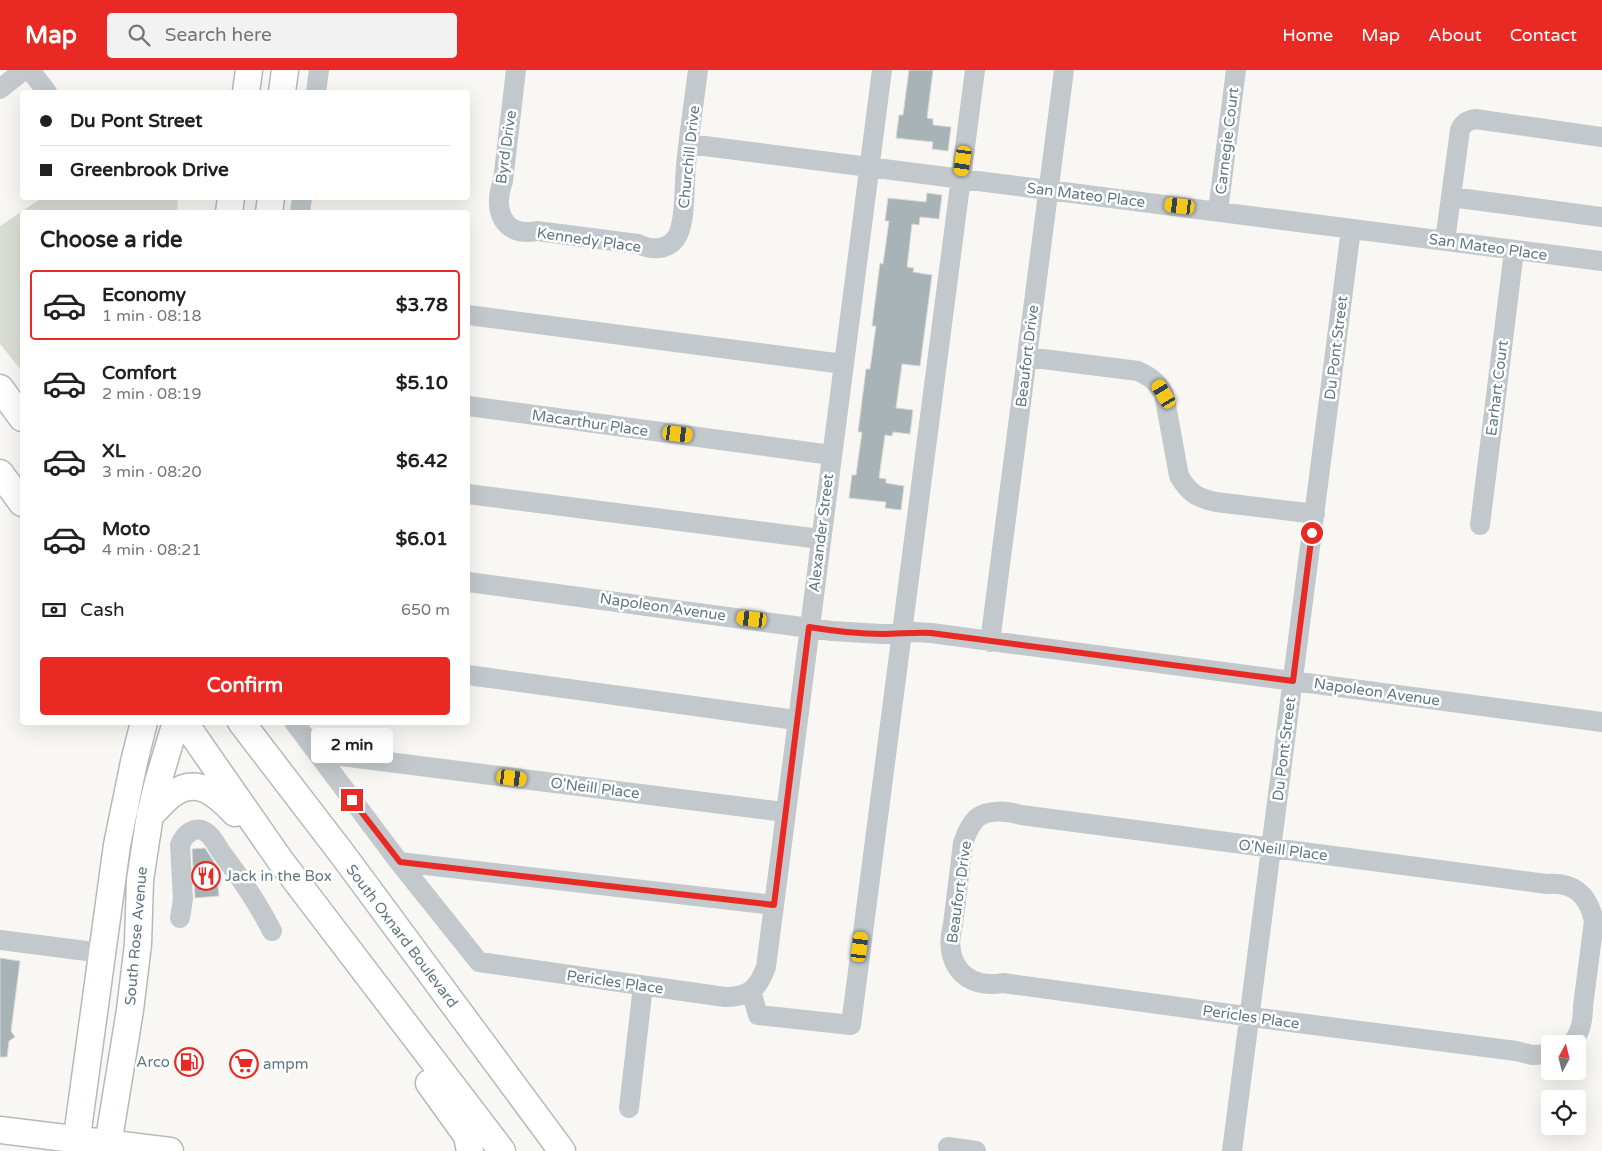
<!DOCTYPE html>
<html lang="en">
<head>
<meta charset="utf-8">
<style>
	:root { --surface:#fff; --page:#f2f2f2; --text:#202124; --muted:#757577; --line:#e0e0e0; --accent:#e92923 }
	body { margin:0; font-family:"Varela Round",sans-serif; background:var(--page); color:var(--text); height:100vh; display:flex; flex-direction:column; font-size:19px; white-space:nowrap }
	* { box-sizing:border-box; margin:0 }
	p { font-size:16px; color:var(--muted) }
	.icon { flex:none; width:28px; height:28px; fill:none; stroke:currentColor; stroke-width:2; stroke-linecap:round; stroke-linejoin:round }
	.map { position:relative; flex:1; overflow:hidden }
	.sheet { position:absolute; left:20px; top:140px; width:450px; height:515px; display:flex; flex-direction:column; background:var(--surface); border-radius:5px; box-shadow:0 5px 20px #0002 }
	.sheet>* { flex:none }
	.top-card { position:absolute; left:20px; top:20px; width:450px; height:110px; border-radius:5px; box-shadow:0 5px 20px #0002; display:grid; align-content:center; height:110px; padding:0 20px; background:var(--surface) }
	.needle { width:32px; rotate:7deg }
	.tools { position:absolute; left:1541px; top:965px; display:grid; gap:10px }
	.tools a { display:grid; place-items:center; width:45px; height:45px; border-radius:5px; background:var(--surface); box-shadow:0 5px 20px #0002; font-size:25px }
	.end { position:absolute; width:22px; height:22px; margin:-11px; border:6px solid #e92923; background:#fff; box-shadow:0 0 0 2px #fff }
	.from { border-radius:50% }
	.bubble { position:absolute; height:35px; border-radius:5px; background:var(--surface); box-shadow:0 5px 20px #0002; font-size:16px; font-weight:700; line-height:35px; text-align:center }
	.car { position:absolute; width:15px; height:30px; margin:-15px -8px; border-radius:6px; box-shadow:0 0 4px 1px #0007; background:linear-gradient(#f5c518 24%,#345 0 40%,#f5c518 0 76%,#345 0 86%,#f5c518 0) }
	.top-card b { display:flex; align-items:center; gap:18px; height:48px; font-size:19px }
	.top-card b+b { border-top:1px solid var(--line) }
	.top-card i { width:12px; height:12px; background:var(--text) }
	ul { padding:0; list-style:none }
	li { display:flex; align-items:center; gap:15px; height:70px; margin:0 10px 8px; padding:0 10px; border:2px solid transparent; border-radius:5px }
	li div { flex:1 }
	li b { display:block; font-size:19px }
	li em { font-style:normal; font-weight:700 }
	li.on { border-color:var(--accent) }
	li>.icon { width:45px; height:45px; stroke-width:1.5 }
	h2 { padding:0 20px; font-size:22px; line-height:60px }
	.pay { display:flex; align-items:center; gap:12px; height:55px; padding:0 20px; font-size:19px }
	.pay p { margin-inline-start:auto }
	.cta { display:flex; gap:10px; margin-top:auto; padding:10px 20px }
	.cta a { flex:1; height:58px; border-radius:5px; background:var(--accent); color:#fff; font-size:20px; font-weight:700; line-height:58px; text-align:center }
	header { display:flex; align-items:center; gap:30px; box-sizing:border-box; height:70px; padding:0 25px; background:var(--accent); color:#fff }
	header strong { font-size:24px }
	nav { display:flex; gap:28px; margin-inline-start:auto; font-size:18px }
	.search { width:350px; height:45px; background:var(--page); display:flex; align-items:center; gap:12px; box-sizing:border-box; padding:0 18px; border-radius:5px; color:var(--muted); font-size:19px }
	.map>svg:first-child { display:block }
</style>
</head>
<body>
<header>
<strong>Map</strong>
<div class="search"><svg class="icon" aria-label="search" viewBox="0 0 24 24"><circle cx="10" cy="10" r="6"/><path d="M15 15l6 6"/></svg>Search here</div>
<nav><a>Home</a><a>Map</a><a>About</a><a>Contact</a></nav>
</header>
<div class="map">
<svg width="1602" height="1081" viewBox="0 0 1602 1081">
	<rect width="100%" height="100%" fill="#f8f7f4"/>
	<path fill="#d9ddd3" d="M42,128H178L177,142H22V301L0,274V156Z"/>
	<path fill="#a7b3b7" stroke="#d9d9d7" d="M909,0H933L927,48L933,49V55L951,57L948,81L932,79L933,72L896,68L899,45H903Z
		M927,123L942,125L939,149L920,147L919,155L912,154L907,197L914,198L913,202L932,205L920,296L902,294L896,338L913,340L910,364L893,362L892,366L885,365L879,408L886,409V413L904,416L901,440L885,438L886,432L849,428L852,405H856L862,362H858L866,299H870L876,256H872L880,193L883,194L889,151H885L888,128L926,132Z
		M205,778L216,795L219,826L195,828L192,779Z
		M0,888L20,891L11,961L15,967L9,971L7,987H0Z"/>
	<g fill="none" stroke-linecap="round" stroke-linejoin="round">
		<defs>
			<path id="major" d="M246,22L249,0
				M282,22L285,0
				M229,142L231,128
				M269,142L271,128
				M0,318L22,348
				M0,403L22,433
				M184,652L280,790L502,1081
				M241,652L343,785L562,1081
				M150,745C158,738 165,729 174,723C198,706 219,726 235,743
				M429,1013L467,1066L470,1081
				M0,1060L170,1081
				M75,1081L117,775L134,692L144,652
				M107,1081L130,940L138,874L140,810L150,745L158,712L176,652"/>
		</defs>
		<use href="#major" stroke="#b3babd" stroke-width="29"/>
		<path stroke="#c2c8cb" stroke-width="20" d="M30,0L47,22
			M516,0L503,111C492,139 503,168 537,161L638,174C651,180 667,181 676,168C686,155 684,114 686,96C689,64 694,32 698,0
			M0,19L24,0
			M316,22L319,0
			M689,74L1602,191
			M1451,127L1602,147
			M1218,141L1236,0
			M300,142L302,128
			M1445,171L1460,60C1463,53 1467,51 1475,49L1602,67
			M468,245L843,294
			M1027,287L1138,301C1151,307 1157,312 1164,324L1179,406C1189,423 1197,428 1216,432L1315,444
			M468,336L831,385
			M468,424L820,469
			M1480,455L1514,181
			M468,512L832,561L882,564L914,562L931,563L1602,652
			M990,572L1064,0
			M468,605L796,650
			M294,652L399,792L479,892L725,927C749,927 758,919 766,897C803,598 841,299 882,0
			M317,683L784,742
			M399,792L774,835
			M180,848L183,829L180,775C184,764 196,754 207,763C213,767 217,776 221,782C240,807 258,833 272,861
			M0,870L102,883
			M751,921L758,945L851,955L975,0
			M1550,984L1532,985L1516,981L1275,950L1003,913C963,920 943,891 953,854L963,773C966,765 970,754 977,748C988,739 1008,741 1021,745L1547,814C1574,812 1588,824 1594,851L1583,936C1583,951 1581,961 1572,974
			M629,1038L643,916
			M948,1077L976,1081
			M1232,1081L1351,159"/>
		<use href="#major" stroke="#fff" stroke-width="26"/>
	</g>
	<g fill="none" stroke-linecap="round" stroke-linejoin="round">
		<path stroke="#e92923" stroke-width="6" d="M352,730L400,792L774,835L809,557C833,561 858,564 883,564C899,564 915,562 931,563L1293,611L1312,463"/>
	</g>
	<defs>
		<symbol id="restaurant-ring" viewBox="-11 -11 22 22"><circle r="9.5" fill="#fff" stroke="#e92923" stroke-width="1.5"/><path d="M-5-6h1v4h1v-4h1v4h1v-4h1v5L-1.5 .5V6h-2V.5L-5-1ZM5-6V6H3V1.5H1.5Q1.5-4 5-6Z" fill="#e92923"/></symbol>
		<symbol id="fuel-ring" viewBox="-11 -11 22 22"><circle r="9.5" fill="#fff" stroke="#e92923" stroke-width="1.5"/><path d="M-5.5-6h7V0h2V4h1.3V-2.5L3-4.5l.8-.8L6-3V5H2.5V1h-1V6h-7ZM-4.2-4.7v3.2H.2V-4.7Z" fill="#e92923"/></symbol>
		<symbol id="supermarket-ring" viewBox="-11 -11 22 22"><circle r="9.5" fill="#fff" stroke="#e92923" stroke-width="1.5"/><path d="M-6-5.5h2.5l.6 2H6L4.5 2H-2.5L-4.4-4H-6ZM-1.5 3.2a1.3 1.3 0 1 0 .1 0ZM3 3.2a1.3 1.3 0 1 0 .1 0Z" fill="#e92923"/></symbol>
	</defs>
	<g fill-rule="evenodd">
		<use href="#restaurant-ring" x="190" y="790" width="32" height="32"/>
		<use href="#fuel-ring" x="173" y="976" width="32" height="32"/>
		<use href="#supermarket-ring" x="228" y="978" width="32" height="32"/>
	</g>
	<g text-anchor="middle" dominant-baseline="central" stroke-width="5" stroke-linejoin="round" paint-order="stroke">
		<g font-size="15" fill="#617981" stroke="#fff">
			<text transform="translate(1227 71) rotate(-83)">Carnegie Court</text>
			<text transform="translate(506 77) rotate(-82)">Byrd Drive</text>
			<text transform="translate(689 87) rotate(-84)">Churchill Drive</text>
			<text transform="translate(1086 125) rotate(7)">San Mateo Place</text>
			<text transform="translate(589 170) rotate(8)">Kennedy Place</text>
			<text transform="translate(1488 177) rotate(8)">San Mateo Place</text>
			<text transform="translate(1336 278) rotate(-83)">Du Pont Street</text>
			<text transform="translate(1027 286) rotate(-83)">Beaufort Drive</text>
			<text transform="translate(1497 318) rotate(-83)">Earhart Court</text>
			<text transform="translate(590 353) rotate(8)">Macarthur Place</text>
			<text transform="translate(821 463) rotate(-83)">Alexander Street</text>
			<text transform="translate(663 537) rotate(8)">Napoleon Avenue</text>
			<text transform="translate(1377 622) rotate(8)">Napoleon Avenue</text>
			<text transform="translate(1284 679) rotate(-83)">Du Pont Street</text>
			<text transform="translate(595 718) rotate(7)">O'Neill Place</text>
			<text transform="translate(1283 780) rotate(7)">O'Neill Place</text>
			<text transform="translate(959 822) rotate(-82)">Beaufort Drive</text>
			<text transform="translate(136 866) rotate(-85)">South Rose Avenue</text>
			<text transform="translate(402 866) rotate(53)">South Oxnard Boulevard</text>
			<text transform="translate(615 912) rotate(8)">Pericles Place</text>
			<text transform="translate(1251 947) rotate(8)">Pericles Place</text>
		</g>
		<g font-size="15" fill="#617981" stroke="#fff" text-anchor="start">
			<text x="225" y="806">Jack in the Box</text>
			<text x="170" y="992" text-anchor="end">Arco</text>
			<text x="263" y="994">ampm</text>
		</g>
	</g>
</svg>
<div class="tools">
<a><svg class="needle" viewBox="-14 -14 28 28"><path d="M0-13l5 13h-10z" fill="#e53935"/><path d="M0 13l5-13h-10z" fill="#757577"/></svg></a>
<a><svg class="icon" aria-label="locate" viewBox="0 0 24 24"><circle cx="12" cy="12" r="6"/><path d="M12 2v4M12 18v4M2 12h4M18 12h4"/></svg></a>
</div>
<i class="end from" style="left:1312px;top:463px"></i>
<i class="end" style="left:352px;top:730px"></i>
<div class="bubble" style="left:311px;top:658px;width:82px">2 min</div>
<i class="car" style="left:963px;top:91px;rotate:188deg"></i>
<i class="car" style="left:1180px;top:136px;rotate:277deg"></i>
<i class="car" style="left:1164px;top:324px;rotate:329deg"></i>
<i class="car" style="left:678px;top:364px;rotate:97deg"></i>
<i class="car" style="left:752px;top:549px;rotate:277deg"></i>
<i class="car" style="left:512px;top:708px;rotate:97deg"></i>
<i class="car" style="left:860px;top:877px;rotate:7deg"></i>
<div class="top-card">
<b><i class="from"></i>Du Pont Street</b>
<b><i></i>Greenbrook Drive</b>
</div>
<section class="sheet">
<h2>Choose a ride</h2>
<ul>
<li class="on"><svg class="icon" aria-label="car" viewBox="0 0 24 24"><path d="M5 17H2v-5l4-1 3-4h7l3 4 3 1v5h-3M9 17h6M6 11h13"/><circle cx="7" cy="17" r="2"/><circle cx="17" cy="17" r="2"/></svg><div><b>Economy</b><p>1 min · 08:18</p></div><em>$3.78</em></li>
<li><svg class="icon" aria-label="car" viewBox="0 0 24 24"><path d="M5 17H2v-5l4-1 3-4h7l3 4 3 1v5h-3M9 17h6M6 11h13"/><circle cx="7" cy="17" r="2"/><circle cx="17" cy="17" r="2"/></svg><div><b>Comfort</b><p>2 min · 08:19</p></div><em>$5.10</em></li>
<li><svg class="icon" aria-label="car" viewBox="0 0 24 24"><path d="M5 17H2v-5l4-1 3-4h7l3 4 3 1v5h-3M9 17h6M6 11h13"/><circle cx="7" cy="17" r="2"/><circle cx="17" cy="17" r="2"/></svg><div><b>XL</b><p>3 min · 08:20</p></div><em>$6.42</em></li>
<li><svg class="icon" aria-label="car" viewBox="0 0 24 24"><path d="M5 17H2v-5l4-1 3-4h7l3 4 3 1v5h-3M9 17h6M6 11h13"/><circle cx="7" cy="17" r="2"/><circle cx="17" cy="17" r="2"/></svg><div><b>Moto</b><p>4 min · 08:21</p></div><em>$6.01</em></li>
</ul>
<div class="pay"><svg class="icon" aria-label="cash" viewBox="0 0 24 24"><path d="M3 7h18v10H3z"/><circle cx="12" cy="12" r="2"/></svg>Cash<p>650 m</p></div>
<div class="cta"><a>Confirm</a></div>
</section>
</div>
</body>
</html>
